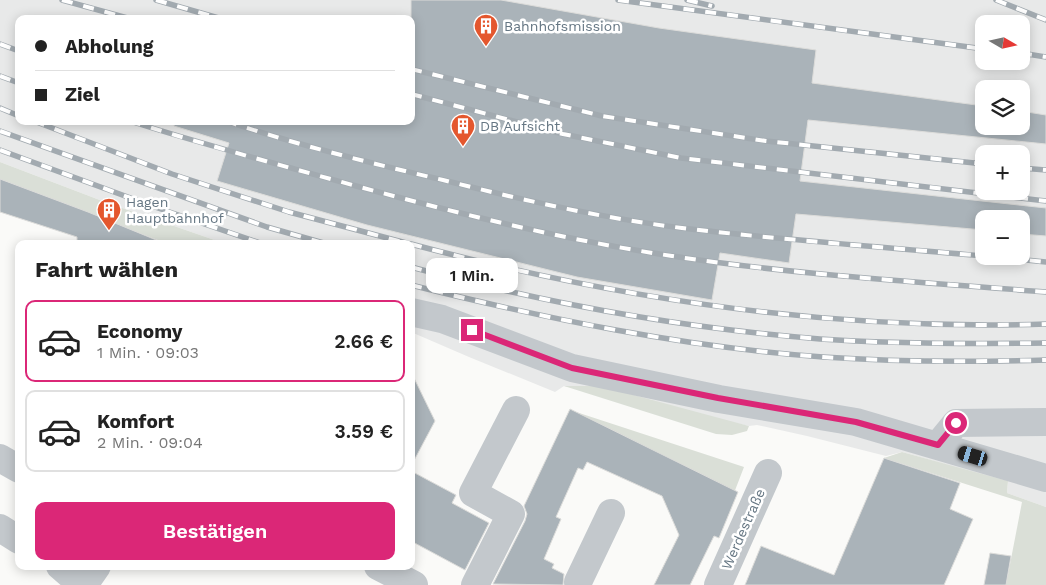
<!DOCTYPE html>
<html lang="de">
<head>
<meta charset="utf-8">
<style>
	:root { --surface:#fff; --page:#f2f2f2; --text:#222; --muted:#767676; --line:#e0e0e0; --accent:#db2777 }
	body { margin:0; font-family:"Work Sans",sans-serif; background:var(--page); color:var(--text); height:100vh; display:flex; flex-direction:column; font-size:19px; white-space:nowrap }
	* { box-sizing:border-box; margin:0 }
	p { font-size:16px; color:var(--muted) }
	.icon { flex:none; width:28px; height:28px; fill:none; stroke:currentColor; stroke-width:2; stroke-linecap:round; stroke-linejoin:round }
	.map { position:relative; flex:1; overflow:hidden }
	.drawer { position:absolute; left:15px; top:240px; width:400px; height:330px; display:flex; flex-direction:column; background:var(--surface); border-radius:10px; box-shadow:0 2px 12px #0003 }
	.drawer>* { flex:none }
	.banner { position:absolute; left:15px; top:15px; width:400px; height:110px; border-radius:10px; box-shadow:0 2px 12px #0003; display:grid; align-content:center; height:110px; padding:0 20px; background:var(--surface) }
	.needle { width:32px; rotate:99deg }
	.controls { position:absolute; left:975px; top:15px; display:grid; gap:10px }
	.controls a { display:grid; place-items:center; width:55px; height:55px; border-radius:10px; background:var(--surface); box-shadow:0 2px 12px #0003; font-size:25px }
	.end { position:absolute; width:22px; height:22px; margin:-11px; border:6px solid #db2777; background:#fff; box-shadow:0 0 0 2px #fff }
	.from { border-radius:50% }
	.bubble { position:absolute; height:35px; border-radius:10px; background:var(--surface); box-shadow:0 2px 12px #0003; font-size:16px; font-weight:600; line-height:35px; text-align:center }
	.car { position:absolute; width:15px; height:30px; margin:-15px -8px; border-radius:6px; box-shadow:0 0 4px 1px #0007; background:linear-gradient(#222 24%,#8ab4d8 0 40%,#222 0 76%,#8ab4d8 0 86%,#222 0) }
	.banner b { display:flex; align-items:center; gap:18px; height:48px; font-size:19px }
	.banner b+b { border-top:1px solid var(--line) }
	.banner i { width:12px; height:12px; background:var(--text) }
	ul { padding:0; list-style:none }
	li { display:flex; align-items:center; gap:15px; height:82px; margin:0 10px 8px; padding:0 10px; border:2px solid var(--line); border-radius:10px }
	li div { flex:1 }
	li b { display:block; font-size:19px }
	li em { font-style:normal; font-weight:600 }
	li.on { border-color:var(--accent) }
	li>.icon { width:45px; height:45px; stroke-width:1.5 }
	h2 { padding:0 20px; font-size:22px; line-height:60px }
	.cta { display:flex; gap:10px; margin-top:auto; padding:10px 20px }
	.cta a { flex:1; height:58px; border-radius:10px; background:var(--accent); color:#fff; font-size:20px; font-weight:600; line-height:58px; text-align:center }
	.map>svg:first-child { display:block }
</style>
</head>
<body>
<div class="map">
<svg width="1046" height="585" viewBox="0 0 1046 585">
	<rect width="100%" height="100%" fill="#fafaf8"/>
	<path fill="#e8e9e9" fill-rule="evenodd" d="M0,0H1046V507L1007,493L1008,482L902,452L886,456L807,436L757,425L749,426L564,386L555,392L469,357L411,332V244H226L105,202L0,162ZM19,19H411V121H19ZM984,24H1021V61H984ZM984,89H1021V126H984ZM984,154H1021V191H984ZM984,219H1021V256H984Z"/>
	<path fill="#dadfd7" d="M0,162L105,202L226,244H168L0,179Z
		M564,386H600L749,426L747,431L732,435L716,434Z
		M570,410L744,467L734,493Z
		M902,452L1008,481L1007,493L1046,507V585H1006L1022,502L884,458Z"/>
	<path fill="#aab3b9" stroke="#dcdcda" d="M411,0H501L659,28L816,50L812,83L984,106V126H1021V111L1046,115V144L808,120L800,181L1046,208V236L1021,234V219H984V230L796,214L789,263L720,253L712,300L577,277L367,225L217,181L229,143L174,126V121H411Z
		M0,179L88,212L166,244H77V237L0,212Z
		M411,372L435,421L411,466Z
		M570,409L738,492L719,538L714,536L690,585H654L679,535L662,496L587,462L583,470L578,468L556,517L561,519L544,559L554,564L552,568L564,574L563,585L493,584L525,521L527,514L524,506Z
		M884,458L960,483L950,509L973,519L944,585H745L761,546L834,575Z
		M411,471L456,495L452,503L489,523L465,570L411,541Z
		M990,553L1011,556L1006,585H984Z"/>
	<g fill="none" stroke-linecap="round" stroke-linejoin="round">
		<path stroke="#c3c8cc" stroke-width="28" d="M411,312L442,319L572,368L719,399L856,422L1046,478
			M938,445L956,423L1046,422
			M0,458L19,469
			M0,528L19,540
			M60,566L82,585
			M378,566L414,585
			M578,582L611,513
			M84,585L97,566
			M475,585L511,514L473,493L516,410
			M718,585L768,473"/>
		<defs>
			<path id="rail" d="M62,0L131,19
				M156,0L222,19
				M618,0L984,49
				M687,0L712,6
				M996,0L1046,20
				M0,44L19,51
				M1021,53L1046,57
				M411,69L602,116L766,141L984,164
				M0,76L19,83
				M411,94L563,134L681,158L1046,201
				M0,108L19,116
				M34,121L172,174L289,212L410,244
				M130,121C205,145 280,165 356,186C460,214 565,240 672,256C796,275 921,282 1046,292
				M226,121C297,145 370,163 443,180C522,200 601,218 682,228C782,240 883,247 984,256
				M0,131L267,227L327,244
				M0,150L155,207L263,244
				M1021,168L1046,170
				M411,244C617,299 833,331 1046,324
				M986,256L1046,262
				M411,267C544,303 682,328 820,339C895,344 971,344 1046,343
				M411,285C547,319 684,347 823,357C898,362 972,362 1046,360"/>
		</defs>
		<use href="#rail" stroke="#a2aab0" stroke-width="5.5"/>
		<use href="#rail" stroke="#fff" stroke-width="4" stroke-dasharray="11" stroke-linecap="butt"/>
	</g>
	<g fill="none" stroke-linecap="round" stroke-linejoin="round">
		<path stroke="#db2777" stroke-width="6" d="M472,330L572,368L718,398L856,422L938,445L956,423"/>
	</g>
	<defs>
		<symbol id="building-pin" viewBox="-11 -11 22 30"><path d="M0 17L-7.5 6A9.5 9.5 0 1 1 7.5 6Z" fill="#e4572e" stroke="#fff"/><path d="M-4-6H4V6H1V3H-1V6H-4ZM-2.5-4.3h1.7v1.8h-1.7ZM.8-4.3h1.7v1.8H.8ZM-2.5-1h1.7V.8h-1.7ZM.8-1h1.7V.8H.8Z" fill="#fff"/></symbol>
	</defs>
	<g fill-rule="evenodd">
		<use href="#building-pin" x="472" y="12" width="28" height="38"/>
		<use href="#building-pin" x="449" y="112" width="28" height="38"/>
		<use href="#building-pin" x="95" y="196" width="28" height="38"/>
	</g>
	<g text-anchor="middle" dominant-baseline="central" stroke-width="5" stroke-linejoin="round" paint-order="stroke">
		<g font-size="14" fill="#657683" stroke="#fff" text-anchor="start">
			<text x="504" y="26">Bahnhofsmission</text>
			<text x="480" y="126">DB Aufsicht</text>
			<text x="126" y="202">Hagen<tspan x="126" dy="16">Hauptbahnhof</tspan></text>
		</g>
		<g font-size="14" fill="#657683" stroke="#fff">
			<text transform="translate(743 529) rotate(-66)">Werdestraße</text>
		</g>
	</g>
</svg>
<div class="controls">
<a><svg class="needle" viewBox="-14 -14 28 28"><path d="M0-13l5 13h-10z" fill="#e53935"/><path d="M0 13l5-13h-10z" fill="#767676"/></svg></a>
<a><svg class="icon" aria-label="layers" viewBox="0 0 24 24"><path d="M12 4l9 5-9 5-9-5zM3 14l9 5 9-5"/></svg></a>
<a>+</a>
<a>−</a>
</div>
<i class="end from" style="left:956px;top:423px"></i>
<i class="end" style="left:472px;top:330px"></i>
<div class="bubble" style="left:426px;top:258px;width:92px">1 Min.</div>
<i class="car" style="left:973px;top:456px;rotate:287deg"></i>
<div class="banner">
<b><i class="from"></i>Abholung</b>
<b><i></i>Ziel</b>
</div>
<section class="drawer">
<h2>Fahrt wählen</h2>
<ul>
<li class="on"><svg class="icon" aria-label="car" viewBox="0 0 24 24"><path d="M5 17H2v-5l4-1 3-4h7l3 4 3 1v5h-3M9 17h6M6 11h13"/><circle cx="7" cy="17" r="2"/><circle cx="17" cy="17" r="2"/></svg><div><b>Economy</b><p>1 Min. · 09:03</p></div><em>2.66 €</em></li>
<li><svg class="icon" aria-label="car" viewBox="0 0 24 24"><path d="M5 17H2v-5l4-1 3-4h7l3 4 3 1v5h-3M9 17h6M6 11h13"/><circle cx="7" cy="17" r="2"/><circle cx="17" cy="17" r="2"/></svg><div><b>Komfort</b><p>2 Min. · 09:04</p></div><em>3.59 €</em></li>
</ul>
<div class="cta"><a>Bestätigen</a></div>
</section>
</div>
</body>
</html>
